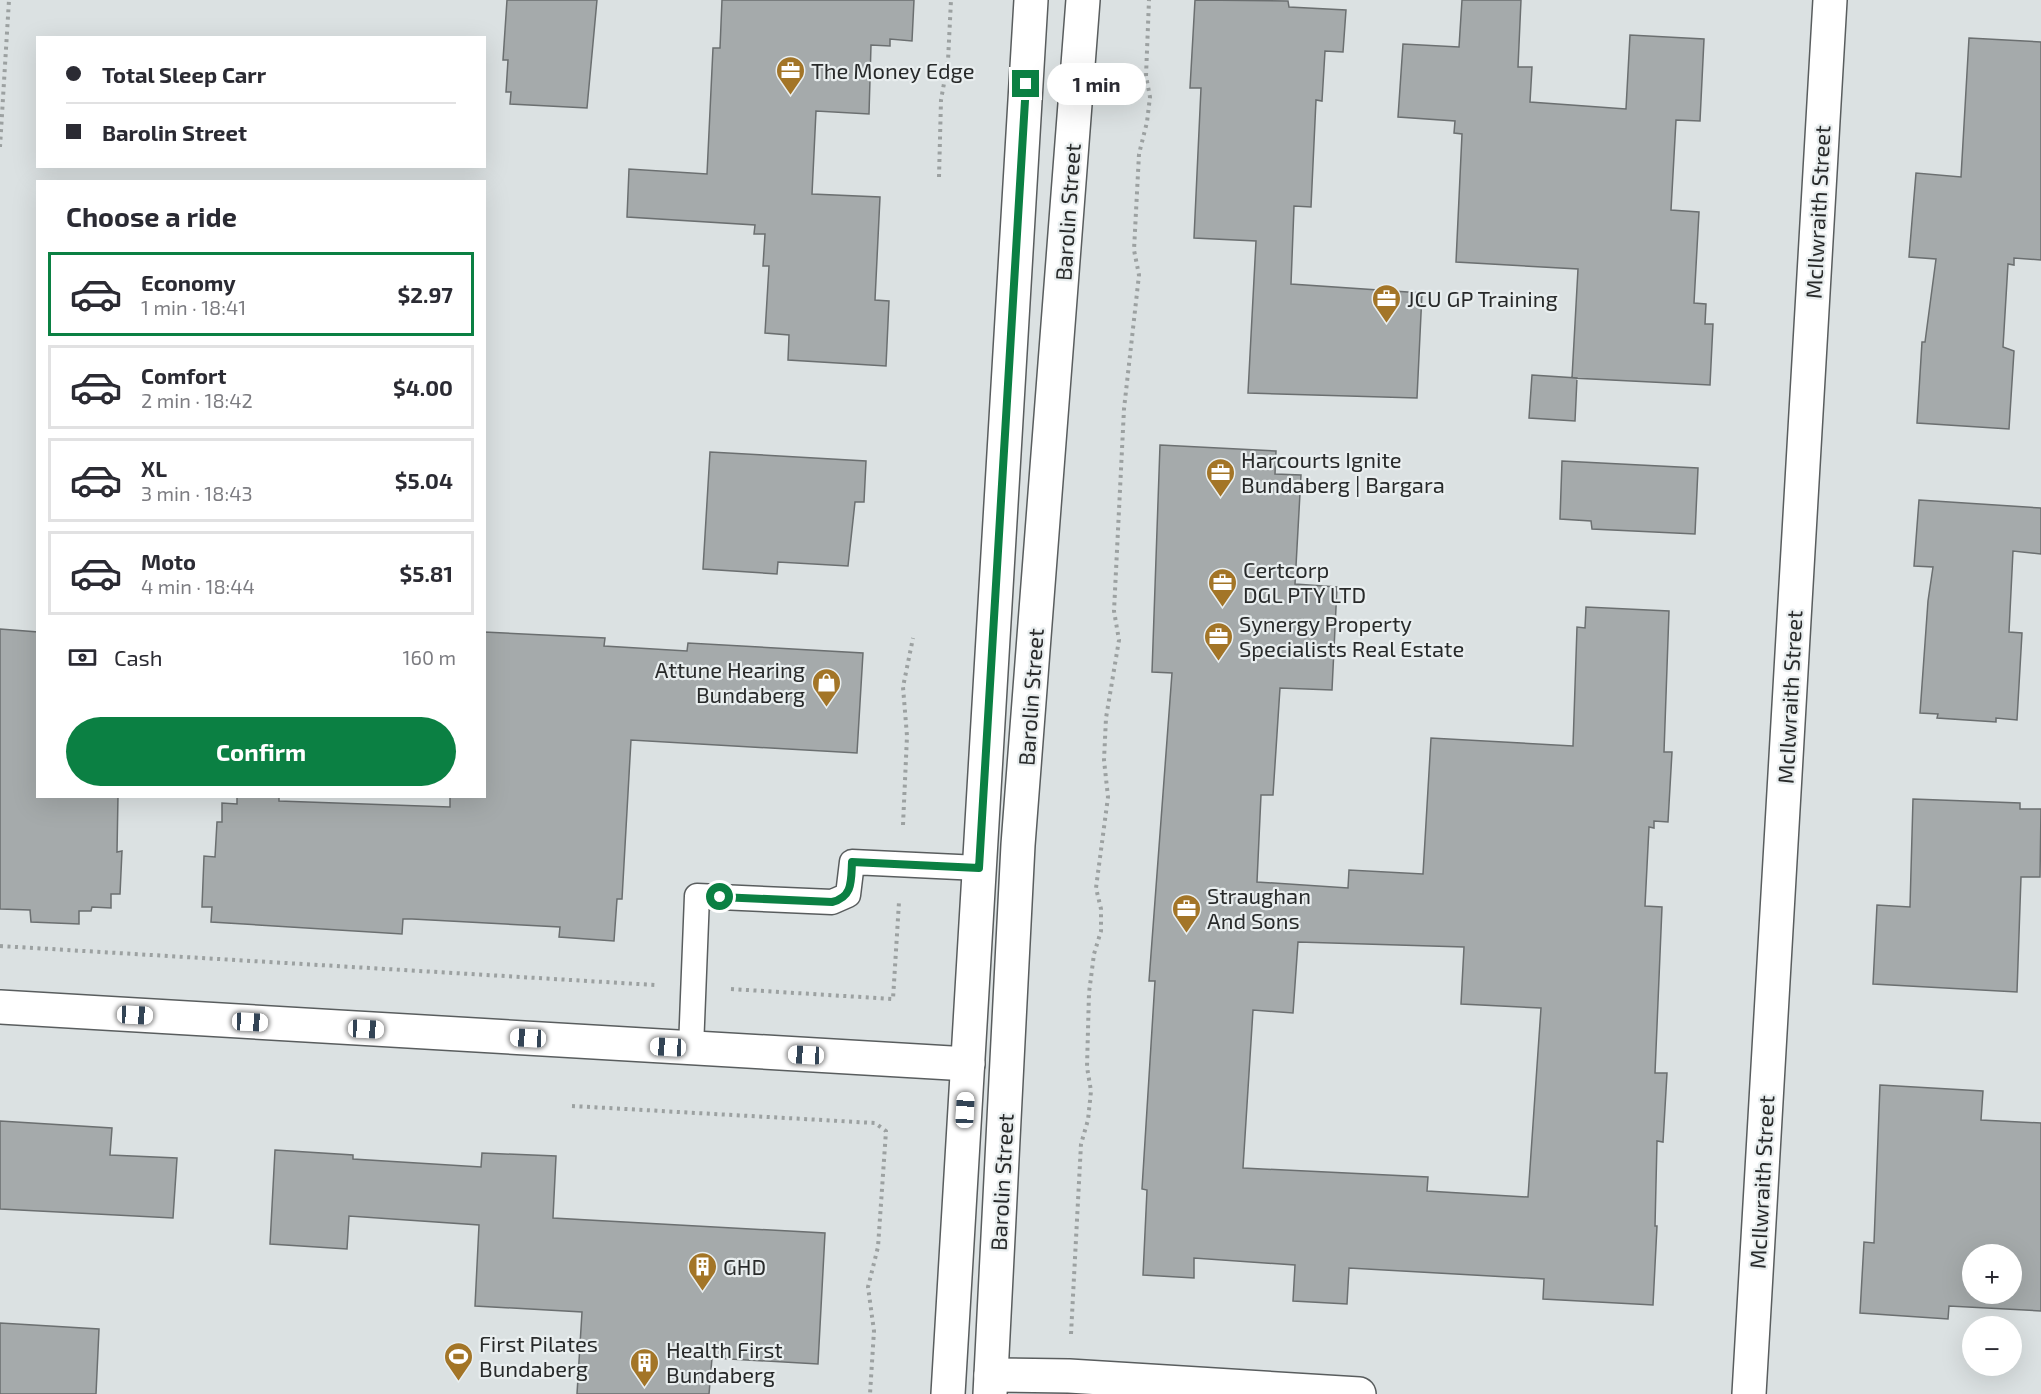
<!DOCTYPE html>
<html lang="en">
<head>
<meta charset="utf-8">
<style>
	:root { --surface:#fff; --page:#f7f7f7; --text:#2b2b33; --muted:#7c7c81; --line:#e1e1e2; --accent:#0b8043 }
	body { margin:0; font-family:"Exo 2",sans-serif; background:var(--page); color:var(--text); height:100vh; display:flex; flex-direction:column; font-size:22px; white-space:nowrap }
	* { box-sizing:border-box; margin:0 }
	p { font-size:20px; color:var(--muted) }
	.icon { flex:none; width:33px; height:33px; fill:none; stroke:currentColor; stroke-width:2; stroke-linecap:round; stroke-linejoin:round }
	.map { position:relative; flex:1; overflow:hidden }
	.sheet { position:absolute; left:36px; top:180px; width:450px; height:618px; display:flex; flex-direction:column; background:var(--surface); border-radius:0px; box-shadow:0 6px 24px #0002 }
	.sheet>* { flex:none }
	.hud { position:absolute; left:36px; top:36px; width:450px; height:132px; border-radius:0px; box-shadow:0 6px 24px #0002; display:grid; align-content:center; height:132px; padding:0 30px; background:var(--surface) }
	.controls { position:absolute; left:1962px; top:1244px; display:grid; gap:12px }
	.controls a { display:grid; place-items:center; width:60px; height:60px; border-radius:50%; background:var(--surface); box-shadow:0 6px 24px #0002; font-size:30px }
	.end { position:absolute; width:27px; height:27px; margin:-14px; border:8px solid #0b8043; background:#fff; box-shadow:0 0 0 3px #fff }
	.from { border-radius:50% }
	.bubble { position:absolute; height:42px; border-radius:21px; background:var(--surface); box-shadow:0 6px 24px #0002; font-size:20px; font-weight:700; line-height:42px; text-align:center }
	.car { position:absolute; width:18px; height:36px; margin:-18px -9px; border-radius:8px; box-shadow:0 0 4px 2px #0007; background:linear-gradient(#fff 24%,#345 0 40%,#fff 0 76%,#345 0 86%,#fff 0) }
	.hud b { display:flex; align-items:center; gap:21px; height:57px; font-size:22px }
	.hud b+b { border-top:2px solid var(--line) }
	.hud i { width:15px; height:15px; background:var(--text) }
	ul { padding:0; list-style:none }
	li { display:flex; align-items:center; gap:18px; height:84px; margin:0 12px 9px; padding:0 18px; border:3px solid var(--line); border-radius:0px }
	li div { flex:1 }
	li b { display:block; font-size:22px }
	li em { font-style:normal; font-weight:700 }
	li.current { border-color:var(--accent) }
	li>.icon { width:54px; height:54px; stroke-width:1.5 }
	h2 { padding:0 30px; font-size:27px; line-height:72px }
	.pay { display:flex; align-items:center; gap:15px; height:66px; padding:0 30px; font-size:22px }
	.pay p { margin-inline-start:auto }
	.button { display:flex; gap:12px; margin-top:auto; padding:12px 30px }
	.button a { flex:1; height:69px; border-radius:36px; background:var(--accent); color:#fff; font-size:24px; font-weight:700; line-height:69px; text-align:center }
	.map>svg:first-child { display:block }
</style>
</head>
<body>
<div class="map">
<svg width="2041" height="1394" viewBox="0 0 2041 1394">
	<rect width="100%" height="100%" fill="#dbe1e2"/>
	<path fill="#a5aaab" stroke="#6b6f70" stroke-width="1.5" fill-rule="evenodd" d="M507,0H597L587,108L510,104L511,92H506L508,60H503Z
		M722,0H914L912,41L890,39V46L871,45L869,114L816,111L812,194L880,197L875,300L889,301L886,366L788,360L789,335L765,333L769,266H763L765,234H754L755,225L627,217L629,169L707,174L713,48H720Z
		M1195,0L1288,1L1289,7L1346,10L1343,52L1325,51L1322,101L1316,100L1311,207L1294,206L1291,284L1422,293L1417,398L1248,393L1256,241L1194,238L1201,88H1190Z
		M1462,0H1521L1518,67H1532L1530,102L1626,109L1630,35L1704,39L1700,121L1676,120L1671,210L1699,212L1694,303L1706,304L1705,324H1713L1710,385L1572,378L1578,269L1456,262L1462,134L1454,133L1455,121L1398,117L1403,44L1459,47Z
		M1969,38L2041,42V260L2014,258V265L2008,264L2003,347L2014,351L2009,429L1917,423L1922,342H1925L1936,259L1909,257L1916,173L1961,177Z
		M1532,375L1577,378L1575,421L1529,418Z
		M1160,445L1276,451L1275,474L1301,475L1295,584L1337,587L1332,690L1280,688L1273,795H1261L1257,882L1348,888L1349,870L1423,874L1431,738L1573,746L1577,627L1585,628L1586,607L1669,611L1664,752H1672L1668,822L1654,821V828L1649,827L1645,906L1662,907L1655,1073H1667L1663,1142L1657,1141L1655,1226H1657L1653,1305L1543,1299L1544,1279L1349,1268L1347,1304L1293,1301L1295,1265L1194,1258V1278L1143,1275L1147,1190L1142,1189L1155,981H1149L1172,673L1152,672ZM1298,942L1464,947L1461,1004L1541,1008L1528,1197L1427,1191L1428,1177L1243,1168L1253,1010L1293,1013Z
		M710,452L866,461L864,502H855L848,566L778,562L777,574L703,569Z
		M1562,461L1698,468L1695,534L1592,529L1591,521L1560,519Z
		M1919,500L2041,508V554L2013,551L2009,632L2022,633L2017,720L1996,718V722L1937,718L1938,714L1920,713L1928,601L1933,567L1914,566Z
		M0,629L38,632V796H118L117,852L122,851L120,894H111V908L92,907L91,911H79V924L31,922L30,910L0,909Z
		M484,632L605,638L604,646L687,651L688,643L863,653L857,753L631,740L622,899H617L614,941L559,937L560,927L412,919H403L402,934L211,922L212,907H202L204,856L215,857L217,822H222V803L237,804V796H279V801L450,807V796H484Z
		M1913,799L2020,803V809H2041L2040,877H2021L2017,992L1873,984L1877,905L1910,907Z
		M1880,1085L1983,1091L1981,1120L2041,1123V1311L1949,1306L1948,1319L1860,1313L1864,1242L1874,1243ZM1972,1254H2012V1293H1972Z
		M0,1121L112,1128L110,1155L177,1158L173,1218L0,1209Z
		M275,1150L353,1155V1159L481,1167L482,1153L556,1156L553,1218L825,1233L818,1364L712,1358L709,1394H577L582,1312L475,1306L479,1225L349,1216L347,1249L270,1244Z
		M0,1323L99,1329L96,1394H0Z"/>
	<g fill="none" stroke-linecap="round" stroke-linejoin="round">
		<defs>
			<path id="lane" d="M691,1048L697,896L832,902L848,895L852,862L979,868"/>
			<path id="street" d="M0,1007L968,1064
				M991,1375L1069,1376L1359,1394
				M1749,1394L1830,0"/>
			<path id="secondary" d="M948,1394L1031,0
				M990,1394L1018,845L1083,0"/>
		</defs>
		<use href="#lane" stroke="#595d5e" stroke-width="27"/>
		<use href="#street" stroke="#595d5e" stroke-width="36"/>
		<use href="#secondary" stroke="#595d5e" stroke-width="36"/>
		<path stroke="#9ca1a1" stroke-width="4" stroke-dasharray="3 4.5" stroke-linecap="butt" d="M0,147L9,0
			M939,177L941,100L948,61L951,0
			M903,825L907,736L903,687L913,638
			M0,946L655,985
			M731,989L893,999L899,902
			M572,1106L875,1123L886,1131L878,1247L868,1287L874,1331L870,1394
			M1071,1334L1081,1144L1088,1120L1091,1091L1087,1067L1089,993L1094,954L1101,931V909L1096,888L1108,797L1104,760L1106,718L1119,640L1114,611L1124,409L1139,275L1134,250L1139,154L1147,122L1150,97L1146,76L1149,0"/>
		<use href="#lane" stroke="#fff" stroke-width="24"/>
		<use href="#street" stroke="#fff" stroke-width="33"/>
		<use href="#secondary" stroke="#fff" stroke-width="33"/>
	</g>
	<g fill="none" stroke-linecap="round" stroke-linejoin="round">
		<path stroke="#0b8043" stroke-width="8" d="M720,897L832,902C853,897 851,881 852,862L979,868L1026,84"/>
	</g>
	<defs>
		<symbol id="office-pin" viewBox="-11 -11 22 30"><path d="M0 17L-7.5 6A9.5 9.5 0 1 1 7.5 6Z" fill="#a37527" stroke="#e9eeef"/><path d="M-6-3h4V-5.5h4V-3h4V5H-6ZM-1-4.5V-3h2v-1.5ZM-6 0V1H6V0Z" fill="#fff"/></symbol>
		<symbol id="shop-pin" viewBox="-11 -11 22 30"><path d="M0 17L-7.5 6A9.5 9.5 0 1 1 7.5 6Z" fill="#a37527" stroke="#e9eeef"/><path d="M-5-2.5h2.3a2.7 3.5 0 0 1 5.4 0H5L5.5 6h-11ZM-1.5-2.5h3a1.5 2.3 0 0 0-3 0Z" fill="#fff"/></symbol>
		<symbol id="building-pin" viewBox="-11 -11 22 30"><path d="M0 17L-7.5 6A9.5 9.5 0 1 1 7.5 6Z" fill="#a37527" stroke="#e9eeef"/><path d="M-4-6H4V6H1V3H-1V6H-4ZM-2.5-4.3h1.7v1.8h-1.7ZM.8-4.3h1.7v1.8H.8ZM-2.5-1h1.7V.8h-1.7ZM.8-1h1.7V.8H.8Z" fill="#fff"/></symbol>
		<symbol id="stadium-pin" viewBox="-11 -11 22 30"><path d="M0 17L-7.5 6A9.5 9.5 0 1 1 7.5 6Z" fill="#a37527" stroke="#e9eeef"/><path d="M0-5a6.5 5 0 1 0 0 10a6.5 5 0 1 0 0-10ZM-3.5-1.8h7v3.6h-7Z" fill="#fff"/></symbol>
	</defs>
	<g fill-rule="evenodd">
		<use href="#office-pin" x="774" y="54" width="33" height="45"/>
		<use href="#office-pin" x="1370" y="282" width="33" height="45"/>
		<use href="#office-pin" x="1204" y="456" width="33" height="45"/>
		<use href="#office-pin" x="1206" y="566" width="33" height="45"/>
		<use href="#office-pin" x="1202" y="620" width="33" height="45"/>
		<use href="#shop-pin" x="810" y="666" width="33" height="45"/>
		<use href="#office-pin" x="1170" y="892" width="33" height="45"/>
		<use href="#building-pin" x="686" y="1250" width="33" height="45"/>
		<use href="#stadium-pin" x="442" y="1340" width="33" height="45"/>
		<use href="#building-pin" x="628" y="1346" width="33" height="45"/>
	</g>
	<g text-anchor="middle" dominant-baseline="central" stroke-width="4.5" stroke-linejoin="round" paint-order="stroke">
		<g font-size="22" fill="#282a2a" stroke="#e9eeef" text-anchor="start">
			<text x="811" y="70">The Money Edge</text>
			<text x="1407" y="298">JCU GP Training</text>
			<text x="1241" y="459">Harcourts Ignite<tspan x="1241" dy="25">Bundaberg | Bargara</tspan></text>
			<text x="1243" y="569">Certcorp<tspan x="1243" dy="25">DGL PTY LTD</tspan></text>
			<text x="1239" y="623">Synergy Property<tspan x="1239" dy="25">Specialists Real Estate</tspan></text>
			<text x="805" y="669" text-anchor="end">Attune Hearing<tspan x="805" dy="25">Bundaberg</tspan></text>
			<text x="1207" y="895">Straughan<tspan x="1207" dy="25">And Sons</tspan></text>
			<text x="723" y="1266">GHD</text>
			<text x="479" y="1343">First Pilates<tspan x="479" dy="25">Bundaberg</tspan></text>
			<text x="666" y="1349">Health First<tspan x="666" dy="25">Bundaberg</tspan></text>
		</g>
		<g font-size="22" fill="#282a2a" stroke="#e9eeef">
			<text transform="translate(1067 212) rotate(-86)">Barolin Street</text>
			<text transform="translate(1817 212) rotate(-87)">McIlwraith Street</text>
			<text transform="translate(1030 697) rotate(-86)">Barolin Street</text>
			<text transform="translate(1789 697) rotate(-87)">McIlwraith Street</text>
			<text transform="translate(1001 1182) rotate(-87)">Barolin Street</text>
			<text transform="translate(1761 1182) rotate(-87)">McIlwraith Street</text>
		</g>
	</g>
</svg>
<div class="controls">
<a>+</a>
<a>−</a>
</div>
<i class="end from" style="left:720px;top:897px"></i>
<i class="end" style="left:1026px;top:84px"></i>
<div class="bubble" style="left:1047px;top:63px;width:99px">1 min</div>
<i class="car" style="left:135px;top:1015px;rotate:93deg"></i>
<i class="car" style="left:250px;top:1022px;rotate:93deg"></i>
<i class="car" style="left:366px;top:1029px;rotate:93deg"></i>
<i class="car" style="left:528px;top:1038px;rotate:273deg"></i>
<i class="car" style="left:668px;top:1047px;rotate:273deg"></i>
<i class="car" style="left:806px;top:1055px;rotate:273deg"></i>
<i class="car" style="left:965px;top:1110px;rotate:3deg"></i>
<div class="hud">
<b><i class="from"></i>Total Sleep Carr</b>
<b><i></i>Barolin Street</b>
</div>
<section class="sheet">
<h2>Choose a ride</h2>
<ul>
<li class="current"><svg class="icon" aria-label="car" viewBox="0 0 24 24"><path d="M5 17H2v-5l4-1 3-4h7l3 4 3 1v5h-3M9 17h6M6 11h13"/><circle cx="7" cy="17" r="2"/><circle cx="17" cy="17" r="2"/></svg><div><b>Economy</b><p>1 min · 18:41</p></div><em>$2.97</em></li>
<li><svg class="icon" aria-label="car" viewBox="0 0 24 24"><path d="M5 17H2v-5l4-1 3-4h7l3 4 3 1v5h-3M9 17h6M6 11h13"/><circle cx="7" cy="17" r="2"/><circle cx="17" cy="17" r="2"/></svg><div><b>Comfort</b><p>2 min · 18:42</p></div><em>$4.00</em></li>
<li><svg class="icon" aria-label="car" viewBox="0 0 24 24"><path d="M5 17H2v-5l4-1 3-4h7l3 4 3 1v5h-3M9 17h6M6 11h13"/><circle cx="7" cy="17" r="2"/><circle cx="17" cy="17" r="2"/></svg><div><b>XL</b><p>3 min · 18:43</p></div><em>$5.04</em></li>
<li><svg class="icon" aria-label="car" viewBox="0 0 24 24"><path d="M5 17H2v-5l4-1 3-4h7l3 4 3 1v5h-3M9 17h6M6 11h13"/><circle cx="7" cy="17" r="2"/><circle cx="17" cy="17" r="2"/></svg><div><b>Moto</b><p>4 min · 18:44</p></div><em>$5.81</em></li>
</ul>
<div class="pay"><svg class="icon" aria-label="cash" viewBox="0 0 24 24"><path d="M3 7h18v10H3z"/><circle cx="12" cy="12" r="2"/></svg>Cash<p>160 m</p></div>
<div class="button"><a>Confirm</a></div>
</section>
</div>
</body>
</html>
